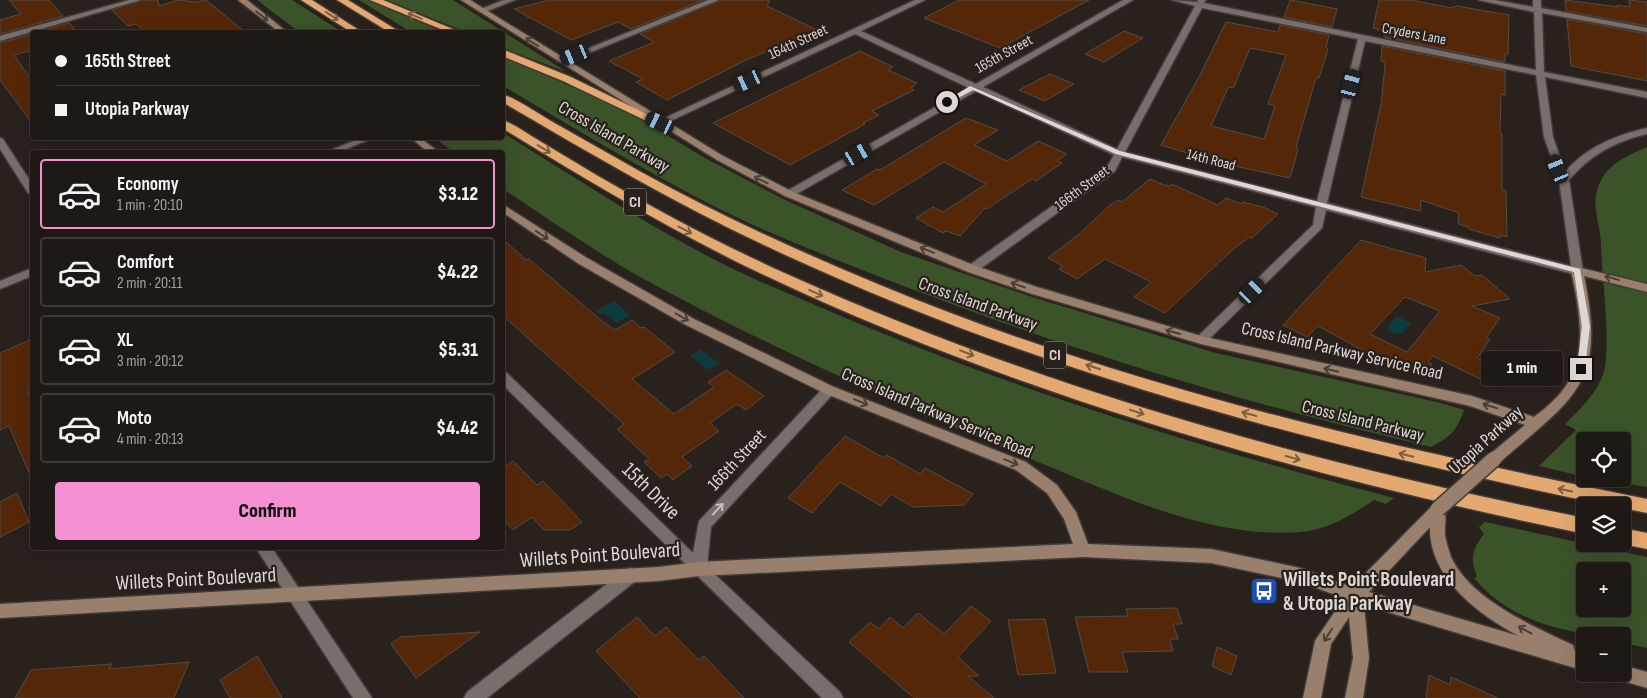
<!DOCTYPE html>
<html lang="en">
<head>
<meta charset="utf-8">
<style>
	:root { --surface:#1f1915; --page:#27221e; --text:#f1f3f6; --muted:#a1a0a0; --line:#3c3834; --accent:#f591d2 }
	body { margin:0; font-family:"Sofia Sans Condensed",sans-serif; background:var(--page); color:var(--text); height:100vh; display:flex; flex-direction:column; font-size:19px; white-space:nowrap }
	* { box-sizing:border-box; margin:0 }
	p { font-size:16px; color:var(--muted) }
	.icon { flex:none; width:28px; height:28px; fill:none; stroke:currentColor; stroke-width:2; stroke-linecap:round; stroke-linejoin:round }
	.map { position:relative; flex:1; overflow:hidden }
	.drawer { position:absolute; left:30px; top:150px; width:475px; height:400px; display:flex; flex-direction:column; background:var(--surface); border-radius:5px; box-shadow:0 5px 20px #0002,0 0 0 1px var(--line) }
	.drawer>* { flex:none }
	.top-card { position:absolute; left:30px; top:30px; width:475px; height:110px; border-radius:5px; box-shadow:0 5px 20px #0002,0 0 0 1px var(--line); display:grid; align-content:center; height:110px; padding:0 25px; background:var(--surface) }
	.buttons { position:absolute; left:1576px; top:432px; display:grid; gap:10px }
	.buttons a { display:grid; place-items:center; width:55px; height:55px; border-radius:5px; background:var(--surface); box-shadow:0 5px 20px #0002,0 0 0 1px var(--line); font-size:25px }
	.end { position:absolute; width:22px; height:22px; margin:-11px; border:6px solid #ded8d5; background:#111; box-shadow:0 0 0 2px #111 }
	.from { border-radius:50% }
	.bubble { position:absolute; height:35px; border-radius:5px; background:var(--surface); box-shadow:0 5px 20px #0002,0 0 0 1px var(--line); font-size:16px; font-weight:800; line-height:35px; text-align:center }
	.car { position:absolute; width:15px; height:30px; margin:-15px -8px; border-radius:6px; box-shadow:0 0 4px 1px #0007; background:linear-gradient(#222 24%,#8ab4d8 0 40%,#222 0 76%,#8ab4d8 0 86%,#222 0) }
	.top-card b { display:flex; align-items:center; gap:18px; height:48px; font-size:19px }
	.top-card b+b { border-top:1px solid var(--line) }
	.top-card i { width:12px; height:12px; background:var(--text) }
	ul { padding:9px 0 0; list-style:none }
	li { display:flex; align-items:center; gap:15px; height:70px; margin:0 10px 8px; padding:0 15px; border:2px solid var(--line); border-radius:5px }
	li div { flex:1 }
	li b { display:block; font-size:19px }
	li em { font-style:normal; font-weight:800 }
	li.on { border-color:var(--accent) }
	li>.icon { width:45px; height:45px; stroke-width:1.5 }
	.action { display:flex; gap:10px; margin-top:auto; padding:10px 25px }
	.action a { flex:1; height:58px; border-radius:5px; background:var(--accent); color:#111; font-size:20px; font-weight:800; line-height:58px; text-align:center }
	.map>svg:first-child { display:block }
</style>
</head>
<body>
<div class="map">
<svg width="1647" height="698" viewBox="0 0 1647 698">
	<rect width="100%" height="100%" fill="#29211c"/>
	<path fill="#3b5329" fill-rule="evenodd" d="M257,0H292L342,32H299Z
		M359,0H367L443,32H411Z
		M387,0H453L567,72L503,48L502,32H466Z
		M503,57L626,110L703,157L783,199L901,252L1035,298L1216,353L1437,402L1464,410C1456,432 1451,436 1431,447C1256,406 1084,355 917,291C862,270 807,249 753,225C667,185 585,134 503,86Z
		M503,133C578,179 653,230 733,269C762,283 792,295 822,308C1007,388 1199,447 1394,498L1386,504L1374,500C1352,515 1328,530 1300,532C1205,539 1114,492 1028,458C896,403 766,346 640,277C593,250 548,219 503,189L502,152H454L434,138H502Z
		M1647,147V487L1595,479H1622V441H1585V477L1539,466L1576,430L1565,424C1581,408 1600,391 1605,367C1610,327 1602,285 1601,244C1600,221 1589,202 1601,180C1611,162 1629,155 1647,147Z
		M1485,522L1647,557V648L1623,643L1622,636C1569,636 1509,621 1474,578L1477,576C1469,558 1473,549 1484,534L1479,527ZM1622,571V609H1585V571Z"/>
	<path fill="#0e3b40" d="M614,301L630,315L617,323L604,313L600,315L596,311Z
		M1396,316L1411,323L1402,334L1392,333L1387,328Z
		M700,349L719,363L709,370L690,356Z"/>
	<path fill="#552709" stroke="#544b46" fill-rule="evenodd" d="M9,0H49L63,16L0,34V20L21,14Z
		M143,0H158L159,6L178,0L196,2L206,0L245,32H145L136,24L128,26L112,10Z
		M549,0H703L631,29L618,22L571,40L514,9Z
		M721,0H770L767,6L817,30L746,60L667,100L636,82L643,79L609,61L654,42L640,34Z
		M959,0H1089L1000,48L924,18Z
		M1290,0L1337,9L1332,27L1284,17Z
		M1379,0H1411L1451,8L1457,6L1509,15L1508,54H1505V62L1384,37V31L1373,28Z
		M1565,0L1618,7L1617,5L1630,7L1629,0L1647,2V26L1566,11Z
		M1567,19L1647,34V81L1571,66Z
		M1226,22L1278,32L1280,25L1329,35L1326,46L1328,50L1319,78H1316L1296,147L1298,148L1296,157L1290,178L1216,162L1161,145L1200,75ZM1250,48L1286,55L1268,104L1275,106L1264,139L1211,126L1228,88L1234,87Z
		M69,23L78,32H36Z
		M1124,31L1143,38L1104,62L1085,54Z
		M32,34V50L14,55L32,81V123L0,80V43Z
		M1382,46L1505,71V95L1501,94L1500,133L1502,134V190L1506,191L1507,237L1500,235V238L1469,229V227L1458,224L1459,213L1421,200L1420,211L1361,197L1381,104L1385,66L1384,62L1381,61Z
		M860,51L893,67L888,70L917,83L911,88L914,90L872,111L879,115L863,123L865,124L790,165L713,123Z
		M1050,74L1074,84L1045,101L1019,90Z
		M966,118L998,130L974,145L1007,161L1038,141L1067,154L1057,161L1062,163L1036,181L1032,179L987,209L985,208L960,236L946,231L943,233L916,218L933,207L943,212L986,184L944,162L874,205L842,190L877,169L880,170Z
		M1150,179L1164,185L1170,186L1172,184L1218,205L1226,198L1242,204L1243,202L1263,207L1278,214L1252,238L1249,237L1230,252L1165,313L1134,297L1151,282L1105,259L1077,279L1059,269L1063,266L1048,258L1079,234L1109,206L1118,200L1122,202Z
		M502,238L526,260L529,259L602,321L615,330L632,320L641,328L644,327L675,352L632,379L674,414L714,387L708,382L726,370L764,396L746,410L737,404L710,423L719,431L682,457L692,466L673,480L667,474L661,478L644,462L649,459L617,429L624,424L502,315Z
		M1361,240L1426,258L1425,272L1461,265L1475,276L1482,275L1510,299L1472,306L1500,318L1486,338L1490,339L1477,358L1490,364L1480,379L1433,356L1428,362L1432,364L1430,369L1384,362L1318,326L1307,337L1283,325ZM1405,297L1440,311L1407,352L1370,334Z
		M32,339V387L27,389L32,403V480L9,426L0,430V353Z
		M845,436L884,458L887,455L920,474L925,468L973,494L964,505L913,507L891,494L881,506L840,482L812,513L788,498Z
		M513,461L537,485L543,481L582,522L570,530H544L532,517L513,530L502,518V468Z
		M17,493L29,522L0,537V502Z
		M971,606L991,621L958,657L979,676H968L994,698H914L849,642L870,622L879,629L890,617L903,628L918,613L944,634Z
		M1177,608L1182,624H1173L1178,639H1170L1173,651L1122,652L1128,672H1089L1075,617L1128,616L1126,609Z
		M637,617L655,636L666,627L699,660L704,656L744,698H640L596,651Z
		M1045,619L1056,673L1018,675L1008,620Z
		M480,632L416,678L391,644L400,637Z
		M1217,647L1237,656L1231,675L1212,666Z
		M257,656L282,698H230L220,680Z
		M189,662L174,698H15L31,670L112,664L109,669Z
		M1429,675L1450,685L1451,677L1498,698H1426Z"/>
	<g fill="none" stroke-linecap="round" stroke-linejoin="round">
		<defs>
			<path id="street" d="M129,0H141L0,41V36Z
				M504,0H515L485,12L478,10Z
				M708,0H719L564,63L557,61Z
				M915,0H925L861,31L976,84L1123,0H1133L983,87L1117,149L1195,6L1172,0L1197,2L1198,0H1206L1204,3L1536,70L1534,12L1478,0H1495L1533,7V0H1541V8L1647,28V32L1542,13L1544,72L1647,92V98L1545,77L1553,137L1565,172C1586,147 1616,135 1647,128V134C1616,141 1590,155 1569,180L1583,271L1581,274L1577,275L1326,210L1322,228L1205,343L1201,344L1195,340L1197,337L1313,225L1316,207L1122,157L1115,171L976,272H968L966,269L968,266L1107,167L1114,155L976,91L793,196H785V192L969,88L855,34L662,125L659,126L654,123ZM1202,8L1358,39L1317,201L1125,152ZM1365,41L1536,75L1544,137L1559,180L1571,266L1327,203Z
				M0,138L3,139L32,184V194L28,193L0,149Z
				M361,138H373L339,152H326Z
				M32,268V276L0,289V281Z
				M502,371L507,373L693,553L699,521L824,387H834L836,390L834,393L711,527L707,567L840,692L843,698H822L502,384Z
				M256,548H272L372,698H353Z
				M631,568L637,570L639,575L637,580L487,698H464L467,692L625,570Z"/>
			<path id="secondary" d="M238,0H247L287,32H279Z
				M461,0H470L723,156L793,192L976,266L1037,287L1201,336L1472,396L1534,417C1546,408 1559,397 1567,384C1588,351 1579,307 1571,271L1573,268L1577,267L1647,284V292L1584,276C1607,386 1574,397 1499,463L1494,465L1489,463L1487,459L1489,455L1525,425L1470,406L1201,344L1029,293L968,272L785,196L717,160Z
				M411,138H420L439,152H428Z
				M502,204L587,258L694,319L834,387L1026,462L1057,485L1076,512L1088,544L1211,549L1300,568L1352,587L1433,505L1438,503L1443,505C1448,514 1444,525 1445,535C1446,541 1449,551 1451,557C1471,600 1533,626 1573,645L1575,652L1585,655V671L1364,605L1369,658L1363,698H1345L1353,658L1349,617L1331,644L1321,698H1303L1315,641L1344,598L1300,582L1211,563L1083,557L699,576L658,581L0,618V604L658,567L699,562L1073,544L1064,519L1047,493L1016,470L824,393L686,325L579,264L502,212ZM1430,527C1429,578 1479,615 1519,636L1369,592Z
				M1622,665L1647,672V688L1616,679L1614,674H1622Z"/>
			<path id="highway" d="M301,0H312L362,32H351Z
				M337,0H348L400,32H389Z
				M370,0H383L460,32H448Z
				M502,49L571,77L665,123L663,125H655L563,81L502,56Z
				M502,94C519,100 535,112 551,121C581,138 611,155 641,172C719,215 798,251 880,285C1126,387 1387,447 1647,499V513L1622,508V506H1612C1323,447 1032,372 764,245C674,203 588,152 502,102Z
				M502,120C515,124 526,133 538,140C558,152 578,164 598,176C660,212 724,246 789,275C1043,389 1313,464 1585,518V534C1299,475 1004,392 741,264C659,223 580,176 502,128Z
				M1622,528L1647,533V549L1622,544Z"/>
		</defs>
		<use href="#street" stroke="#433b38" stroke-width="3"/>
		<use href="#secondary" stroke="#433b38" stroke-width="3"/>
		<use href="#highway" stroke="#433b38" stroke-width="3"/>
		<use href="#street" fill="#796f6a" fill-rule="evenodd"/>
		<use href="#secondary" fill="#99806c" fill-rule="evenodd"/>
		<use href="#highway" fill="#e4a970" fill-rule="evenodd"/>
		<defs>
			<path id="secondary-bridge" d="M1438,509L1494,459"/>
		</defs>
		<use href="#secondary-bridge" stroke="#433b38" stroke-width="18" stroke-linecap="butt"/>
		<use href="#secondary-bridge" stroke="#99806c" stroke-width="15"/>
	</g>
	<defs><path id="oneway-shaft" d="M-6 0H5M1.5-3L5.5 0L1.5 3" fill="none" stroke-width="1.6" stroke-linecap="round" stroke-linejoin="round" transform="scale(1.25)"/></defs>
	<g stroke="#4b3e34">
		<use href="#oneway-shaft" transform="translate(262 16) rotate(38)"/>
		<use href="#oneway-shaft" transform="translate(532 42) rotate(-147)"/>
		<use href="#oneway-shaft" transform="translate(761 180) rotate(-153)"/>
		<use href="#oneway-shaft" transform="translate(542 235) rotate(34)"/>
		<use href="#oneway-shaft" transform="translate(927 250) rotate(-158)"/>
		<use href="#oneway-shaft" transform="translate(1612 278) rotate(-165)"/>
		<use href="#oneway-shaft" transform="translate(1018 285) rotate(-160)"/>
		<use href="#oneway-shaft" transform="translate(682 317) rotate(29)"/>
		<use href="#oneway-shaft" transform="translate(1173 332) rotate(-164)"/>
		<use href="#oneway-shaft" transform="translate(1331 370) rotate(-167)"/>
		<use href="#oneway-shaft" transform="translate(861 402) rotate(22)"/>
		<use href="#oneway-shaft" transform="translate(1490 406) rotate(-163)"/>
		<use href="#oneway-shaft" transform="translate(1011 462) rotate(22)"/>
		<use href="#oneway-shaft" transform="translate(1525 630) rotate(-152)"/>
		<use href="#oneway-shaft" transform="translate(1328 635) rotate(123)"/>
	</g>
	<g stroke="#7d5e42">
		<use href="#oneway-shaft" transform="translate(332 16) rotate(33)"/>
		<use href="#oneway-shaft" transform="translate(415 16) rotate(-158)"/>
		<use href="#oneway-shaft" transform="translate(544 149) rotate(31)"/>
		<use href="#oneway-shaft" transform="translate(685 230) rotate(28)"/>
		<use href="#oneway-shaft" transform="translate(816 293) rotate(24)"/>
		<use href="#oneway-shaft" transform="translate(967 353) rotate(21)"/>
		<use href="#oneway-shaft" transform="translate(1093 367) rotate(-162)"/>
		<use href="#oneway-shaft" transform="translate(1137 412) rotate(18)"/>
		<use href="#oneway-shaft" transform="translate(1249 414) rotate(-164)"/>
		<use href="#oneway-shaft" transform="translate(1406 455) rotate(-166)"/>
		<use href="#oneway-shaft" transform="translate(1293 458) rotate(15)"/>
		<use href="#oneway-shaft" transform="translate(1565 490) rotate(-168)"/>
	</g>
	<use stroke="#c5beba" href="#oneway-shaft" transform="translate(718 509) rotate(-47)"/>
	<path fill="#ded8d5" d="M970,86L1120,151L1580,269L1590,326L1585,369L1581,372L1577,369L1582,326L1574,272L1116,154L973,90L949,103L944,102Z"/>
	<defs>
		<symbol id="bus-square" viewBox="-11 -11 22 22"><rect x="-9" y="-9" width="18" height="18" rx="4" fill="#1a4fb4" stroke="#29211c"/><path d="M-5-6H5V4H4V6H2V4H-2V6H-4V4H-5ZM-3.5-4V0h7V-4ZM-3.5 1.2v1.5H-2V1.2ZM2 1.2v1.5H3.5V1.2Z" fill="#fff"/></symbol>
	</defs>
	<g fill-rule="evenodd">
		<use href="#bus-square" x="1248" y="575" width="32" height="32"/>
	</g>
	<g text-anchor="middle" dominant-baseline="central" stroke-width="4.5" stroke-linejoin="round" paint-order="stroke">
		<g font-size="15" fill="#ded8d5" stroke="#29211c">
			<text transform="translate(1414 34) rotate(11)">Cryders Lane</text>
			<text transform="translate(798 42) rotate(-25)">164th Street</text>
			<text transform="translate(1004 54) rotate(-29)">165th Street</text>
			<text transform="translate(1211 160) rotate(14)">14th Road</text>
			<text transform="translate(1082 188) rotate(-37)">166th Street</text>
		</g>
		<g fill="#29211c" stroke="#a8a19e" stroke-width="1">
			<rect x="624" y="188.5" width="22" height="27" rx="4"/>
			<rect x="1044" y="341.5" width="22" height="27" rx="4"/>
		</g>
		<g font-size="16" font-weight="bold" fill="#ded8d5">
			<text x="635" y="202">CI</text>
			<text x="1055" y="355">CI</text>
		</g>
		<g font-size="18" fill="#ded8d5" stroke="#29211c">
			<text transform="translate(614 137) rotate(30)">Cross Island Parkway</text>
			<text transform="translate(978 304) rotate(20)">Cross Island Parkway</text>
			<text transform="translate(1342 351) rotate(13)">Cross Island Parkway Service Road</text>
			<text transform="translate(937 413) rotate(23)">Cross Island Parkway Service Road</text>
			<text transform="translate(1363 421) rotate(14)">Cross Island Parkway</text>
			<text transform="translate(1486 440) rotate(-42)">Utopia Parkway</text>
			<text transform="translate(737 460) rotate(-47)">166th Street</text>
		</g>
		<g font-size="21" fill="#ded8d5" stroke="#29211c">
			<text transform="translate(651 491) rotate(44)">15th Drive</text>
			<text transform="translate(600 555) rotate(-4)">Willets Point Boulevard</text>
			<text transform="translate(196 579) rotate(-3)">Willets Point Boulevard</text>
		</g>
		<g font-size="21" font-weight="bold" fill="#ded8d5" stroke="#29211c" text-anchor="start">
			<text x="1283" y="579">Willets Point Boulevard<tspan x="1283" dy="24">&amp; Utopia Parkway</tspan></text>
		</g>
	</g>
</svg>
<div class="buttons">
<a><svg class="icon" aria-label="locate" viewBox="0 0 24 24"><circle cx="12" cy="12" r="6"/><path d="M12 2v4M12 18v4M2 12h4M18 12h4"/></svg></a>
<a><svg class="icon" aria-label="layers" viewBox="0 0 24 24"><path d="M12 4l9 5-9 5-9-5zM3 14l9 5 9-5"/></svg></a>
<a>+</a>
<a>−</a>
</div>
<i class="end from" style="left:947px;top:102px"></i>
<i class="end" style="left:1581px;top:369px"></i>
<div class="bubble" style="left:1481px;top:351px;width:82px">1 min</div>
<i class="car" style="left:575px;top:55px;rotate:248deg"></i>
<i class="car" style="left:748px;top:81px;rotate:245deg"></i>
<i class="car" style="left:1351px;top:84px;rotate:15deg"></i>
<i class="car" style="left:660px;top:123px;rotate:296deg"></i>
<i class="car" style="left:858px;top:154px;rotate:60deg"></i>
<i class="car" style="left:1558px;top:169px;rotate:337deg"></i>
<i class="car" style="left:1252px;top:291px;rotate:46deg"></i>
<div class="top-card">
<b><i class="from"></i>165th Street</b>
<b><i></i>Utopia Parkway</b>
</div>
<section class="drawer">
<ul>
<li class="on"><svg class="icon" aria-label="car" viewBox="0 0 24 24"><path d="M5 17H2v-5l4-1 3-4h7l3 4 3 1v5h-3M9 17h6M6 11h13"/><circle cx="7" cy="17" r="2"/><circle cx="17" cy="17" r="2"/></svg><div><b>Economy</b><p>1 min · 20:10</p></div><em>$3.12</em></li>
<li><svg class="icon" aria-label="car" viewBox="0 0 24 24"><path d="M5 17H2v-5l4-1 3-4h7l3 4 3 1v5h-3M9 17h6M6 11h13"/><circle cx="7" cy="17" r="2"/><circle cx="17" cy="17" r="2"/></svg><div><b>Comfort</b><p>2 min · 20:11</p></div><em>$4.22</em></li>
<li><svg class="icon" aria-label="car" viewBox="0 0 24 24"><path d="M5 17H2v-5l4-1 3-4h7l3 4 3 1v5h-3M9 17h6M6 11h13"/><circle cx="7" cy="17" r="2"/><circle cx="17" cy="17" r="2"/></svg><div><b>XL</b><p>3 min · 20:12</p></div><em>$5.31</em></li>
<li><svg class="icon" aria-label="car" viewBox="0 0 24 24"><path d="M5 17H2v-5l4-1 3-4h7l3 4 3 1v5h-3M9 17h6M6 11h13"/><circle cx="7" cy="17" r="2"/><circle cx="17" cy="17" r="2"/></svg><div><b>Moto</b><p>4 min · 20:13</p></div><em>$4.42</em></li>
</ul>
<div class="action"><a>Confirm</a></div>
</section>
</div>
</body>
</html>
